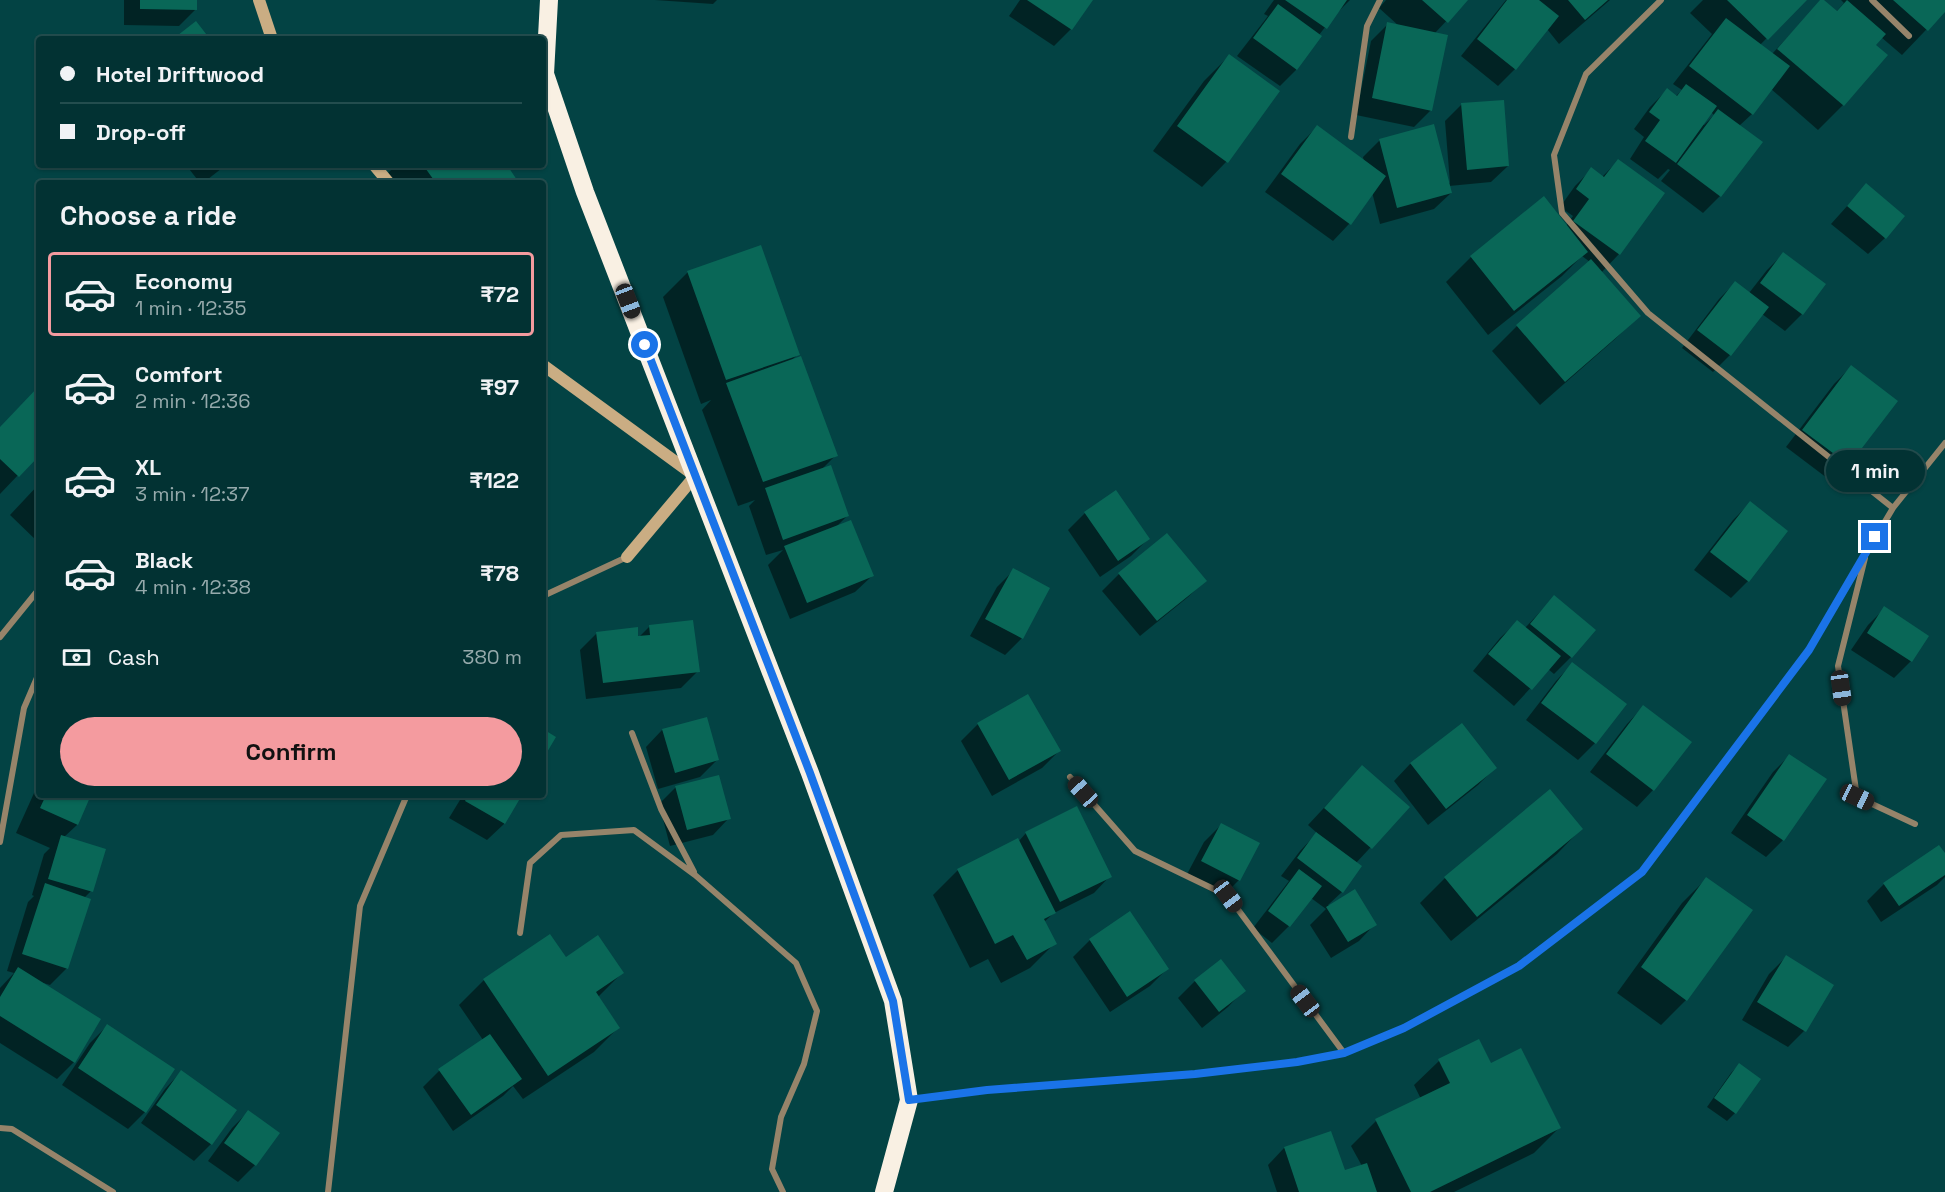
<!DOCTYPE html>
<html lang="en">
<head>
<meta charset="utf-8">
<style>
	:root { --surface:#023233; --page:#0c3a3b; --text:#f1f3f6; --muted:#96aaac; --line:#234d4e; --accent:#f49b9f }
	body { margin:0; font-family:"Space Grotesk",sans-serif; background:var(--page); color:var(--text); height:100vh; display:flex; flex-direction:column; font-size:22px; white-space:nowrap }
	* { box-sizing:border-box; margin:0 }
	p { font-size:20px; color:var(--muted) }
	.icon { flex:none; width:33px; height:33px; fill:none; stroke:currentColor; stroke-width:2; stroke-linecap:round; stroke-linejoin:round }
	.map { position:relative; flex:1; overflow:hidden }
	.drawer { position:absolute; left:36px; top:180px; width:510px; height:618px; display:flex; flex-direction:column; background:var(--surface); border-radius:6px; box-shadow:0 2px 4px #0004,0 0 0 2px var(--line) }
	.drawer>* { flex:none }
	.top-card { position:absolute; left:36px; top:36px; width:510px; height:132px; border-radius:6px; box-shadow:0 2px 4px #0004,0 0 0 2px var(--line); display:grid; align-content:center; height:132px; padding:0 24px; background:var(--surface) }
	.end { position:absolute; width:27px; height:27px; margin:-14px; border:8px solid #1a73e8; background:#fff; box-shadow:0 0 0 3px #fff }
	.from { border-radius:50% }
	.bubble { position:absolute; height:42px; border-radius:21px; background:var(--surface); box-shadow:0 2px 4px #0004,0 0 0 2px var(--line); font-size:20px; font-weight:700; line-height:42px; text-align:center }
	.car { position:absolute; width:18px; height:36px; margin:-18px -9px; border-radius:8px; box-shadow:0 0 4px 2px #0007; background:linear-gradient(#222 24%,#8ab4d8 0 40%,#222 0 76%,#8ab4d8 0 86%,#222 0) }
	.top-card b { display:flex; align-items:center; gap:21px; height:57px; font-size:22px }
	.top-card b+b { border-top:2px solid var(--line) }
	.top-card i { width:15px; height:15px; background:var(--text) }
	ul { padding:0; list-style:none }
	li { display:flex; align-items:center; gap:18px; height:84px; margin:0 12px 9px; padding:0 12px; border:3px solid transparent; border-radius:6px }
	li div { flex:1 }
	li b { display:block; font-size:22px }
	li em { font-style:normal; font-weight:700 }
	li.on { border-color:var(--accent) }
	li>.icon { width:54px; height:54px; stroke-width:1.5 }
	h2 { padding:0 24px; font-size:27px; line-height:72px }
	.pay { display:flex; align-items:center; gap:15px; height:66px; padding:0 24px; font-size:22px }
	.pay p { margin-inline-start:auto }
	.button { display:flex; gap:12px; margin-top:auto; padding:12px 24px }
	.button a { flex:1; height:69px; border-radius:36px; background:var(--accent); color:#111; font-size:24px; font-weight:700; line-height:69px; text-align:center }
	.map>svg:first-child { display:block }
</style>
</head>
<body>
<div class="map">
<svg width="1945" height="1192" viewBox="0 0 1945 1192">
	<rect width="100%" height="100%" fill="#034344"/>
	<path fill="#0007" fill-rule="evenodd" d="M124,0H196V9L179,26L124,25Z
		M655,0H717L713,4Z
		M1020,0H1092L1071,29L1054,46L1009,16Z
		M1274,0H1350L1333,17L1319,35L1296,70L1280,86L1237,56L1268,16L1264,14Z
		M1386,0H1466L1435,33L1431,110L1414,127L1356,115L1371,41L1388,24L1399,26L1379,8Z
		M1506,0H1610L1559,44L1547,29L1515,69L1498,86L1461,56Z
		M1703,0H1804L1760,45L1772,54L1822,0L1836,12L1844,3L1841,0H1945V10L1902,55L1881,37L1874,45L1843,105L1818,130L1771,89L1752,114L1739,126L1720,196L1703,213L1661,181L1670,170L1668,169L1658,179L1630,159L1644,137L1634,129L1650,107L1667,90L1675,97L1682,90L1673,84L1712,34L1690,13ZM1711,112L1714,115L1704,125L1702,124Z
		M1229,56L1226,162L1202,187L1153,151L1204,81Z
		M1462,104L1508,166L1491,182L1449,186L1451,193L1434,209L1380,224L1372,192L1349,224L1333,241L1265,192L1300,144L1317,127L1364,162L1363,157L1380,140L1450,183L1445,121Z
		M1618,161L1663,194L1619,254L1601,273L1639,316L1614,340L1540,405L1492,351L1517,326L1590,262L1582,256L1562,276L1488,335L1446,282L1471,257L1544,199L1566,226L1573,216L1560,207L1575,186L1592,169L1602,177Z
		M186,165H226L203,183H200Z
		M396,165H505L518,183H394L387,174Z
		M1866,185L1885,238L1868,254L1831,224Z
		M1783,254L1824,285L1802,314L1785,331L1762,314L1730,355L1713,372L1682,348L1719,299L1735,283L1749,293L1767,270Z
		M688,272L798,354L790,362L836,455L821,470L847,516L836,527L872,576L855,592L790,619L768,565L783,550L766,555L749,506L755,500L738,506L702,410L711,400L701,404L663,297Z
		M1851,367L1895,401L1847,464L1831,481L1786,447L1834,384Z
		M39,387V453L0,494V428Z
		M39,484V543L10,515Z
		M1116,492L1148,539L1131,556L1100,577L1068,530L1085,513Z
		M1750,503L1748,581L1731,598L1694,570L1733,520Z
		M1014,570L1022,638L1005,655L970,636L997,587Z
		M1119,574L1205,581L1188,597L1140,636L1102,591Z
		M1554,597L1594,630L1571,657L1554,674L1548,669L1514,706L1473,671L1500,638L1517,622L1525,628Z
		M1885,608L1927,636L1911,661L1894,678L1851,650L1868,625Z
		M649,627L698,671L681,688L586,699L580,650L597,633L637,639Z
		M1572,664L1595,743L1578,760L1526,720L1556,681Z
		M1643,707L1653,790L1637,807L1590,772L1627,724Z
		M978,724L1059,751L1042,768L992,796L961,741Z
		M1461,725L1495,768L1478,785L1428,825L1394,781L1410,764Z
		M662,730L717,760L700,777L658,789L646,747Z
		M1789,756L1783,840L1766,857L1731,833L1773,772Z
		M1362,767L1408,807L1356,863L1342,892L1328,905L1375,924L1359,941L1331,958L1310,925L1326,909L1311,898L1289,926L1272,943L1253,928L1289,881L1281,876L1300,851L1317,833L1308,825Z
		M39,782V795H90L77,825L63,838L91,891L84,898L67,968L50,985L40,982L74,1062L57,1079L0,1043V988L14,973L7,971L28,902L34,896L32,895L44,854L50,848L16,833Z
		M676,787L729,818L713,835L670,846L659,804Z
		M463,795H521L504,824L487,840L449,818Z
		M1221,825L1239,880L1222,897L1185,878L1204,842Z
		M1581,829L1557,854L1451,941L1420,903L1445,878Z
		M1026,833L1110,876L1094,893L1054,913L1044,922L1055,943L1030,968L1001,983L988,959L970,968L933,895L958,870L1017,840L1018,842Z
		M1945,856V877L1937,885L1881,922L1867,901L1884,884Z
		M1706,879L1686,1000L1661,1025L1617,993L1682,903Z
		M1130,913L1167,969L1150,986L1110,1012L1073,957L1090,940Z
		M1786,957L1804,1031L1788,1047L1742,1020L1769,974Z
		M565,959L622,973L598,997L619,1027L594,1052L523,1099L513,1086L503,1096L453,1131L423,1087L439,1071L483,1040L459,1005L484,980Z
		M1195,981L1244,990L1228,1007L1202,1028L1178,998Z
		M107,1026L145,1112L128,1129L62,1085L90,1043Z
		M1439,1061L1490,1065L1559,1128L1534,1153L1454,1192H1277L1268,1165L1284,1148L1345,1172L1362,1166L1351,1146L1376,1121L1421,1099L1414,1085Z
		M1739,1065L1735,1113L1727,1121L1707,1107L1731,1073Z
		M181,1072L211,1144L194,1161L141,1123L165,1089Z
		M248,1112L278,1133L255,1165L238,1182L208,1161L232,1128Z"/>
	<path fill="#096757" d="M140,0H197V10L140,9Z
		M1027,0H1093L1072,30Z
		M1285,0H1347L1327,29Z
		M1422,0H1468L1448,23Z
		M1507,0H1539L1559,16L1516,70L1477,39Z
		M1568,0H1608L1585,20Z
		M1727,0H1807L1768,40Z
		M1820,0H1824L1837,11L1847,0L1886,34L1876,45L1888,55L1844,106L1777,49Z
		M1893,0H1945V12L1928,31Z
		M1278,4L1322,36L1297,70L1253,38Z
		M1726,18L1790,66L1753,115L1689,66Z
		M196,21L210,39H173Z
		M1387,22L1448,35L1432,111L1372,98Z
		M1229,54L1280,91L1228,163L1177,126Z
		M1686,84L1717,106L1676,163L1645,141L1660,120L1649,112L1667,88L1677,96Z
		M1504,100L1509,166L1467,170L1461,103Z
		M1718,109L1763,142L1721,197L1677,164Z
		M1434,124L1452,193L1397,208L1379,139Z
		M1317,125L1386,176L1351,225L1281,174Z
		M1618,159L1665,193L1620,255L1573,221L1589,199L1576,189L1591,167L1604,177Z
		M423,165H507L519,183H436Z
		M1866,183L1905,216L1886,239L1847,206Z
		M1544,196L1588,252L1514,311L1470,256Z
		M761,245L800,355L726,380L687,271Z
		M1783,252L1826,284L1803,315L1760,283Z
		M1591,259L1641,316L1565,382L1516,325Z
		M1735,281L1769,307L1731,356L1697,330Z
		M801,356L838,456L763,482L726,383Z
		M1851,365L1898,401L1849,465L1802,430Z
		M39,386V456L19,477L0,459V427Z
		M831,465L849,516L783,540L765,488Z
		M1116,490L1150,539L1118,561L1084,512Z
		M1750,501L1788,531L1749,582L1710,552Z
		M851,520L874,576L807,603L784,546Z
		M1167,533L1207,581L1157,621L1118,573Z
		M1013,568L1050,588L1023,639L985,619Z
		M1554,595L1596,630L1572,658L1530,624Z
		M1884,606L1929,636L1912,662L1867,633Z
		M693,620L700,672L603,683L596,632L638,627V636L650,635L649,625Z
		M1517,620L1561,656L1532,690L1488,654Z
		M1572,662L1627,704L1596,744L1541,703Z
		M1028,694L1061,751L1009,780L977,723Z
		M1643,705L1692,742L1654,791L1606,754Z
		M707,717L719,760L675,773L662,729Z
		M1462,723L1497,768L1446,809L1410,763Z
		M543,729L556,737L543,759Z
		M1789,754L1827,779L1784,841L1747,815Z
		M1362,765L1410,807L1372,849L1324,808Z
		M719,775L731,819L687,830L675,786Z
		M1550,789L1583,829L1477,917L1444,877Z
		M46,795H91L78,825L40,808Z
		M468,795H522L505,824L465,801Z
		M1077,806L1112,877L1060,902L1025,832Z
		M1221,823L1260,843L1240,881L1201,861Z
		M1316,832L1362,866L1343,893L1297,858Z
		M61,835L106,849L93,892L48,879Z
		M1018,838L1056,913L1044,919L1057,944L1027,960L1013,935L995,944L957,869Z
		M1939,845L1945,853V875L1899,906L1883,883Z
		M1299,869L1322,886L1290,927L1268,911Z
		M1706,877L1753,910L1687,1001L1641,967Z
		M45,883L91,899L68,969L22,954Z
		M1355,889L1377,925L1348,942L1326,907Z
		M1130,911L1169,969L1127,997L1089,939Z
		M550,934L566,957L598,935L624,973L596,992L620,1028L548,1076L483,979Z
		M1786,955L1834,985L1806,1032L1757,1002Z
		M1221,959L1246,991L1219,1012L1194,980Z
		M18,967L101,1019L75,1063L0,1016V997Z
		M107,1024L175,1069L146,1113L78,1068Z
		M490,1034L522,1079L471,1115L438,1069Z
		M1479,1039L1491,1063L1521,1048L1561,1128L1430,1192H1411L1375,1119L1450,1083L1438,1059Z
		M1739,1063L1761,1079L1736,1114L1714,1098Z
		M181,1070L237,1110L212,1145L156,1105Z
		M248,1110L280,1133L256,1166L224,1143Z
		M1331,1131L1345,1170L1367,1163L1377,1192H1299L1284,1147Z"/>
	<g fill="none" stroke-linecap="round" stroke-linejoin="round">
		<path stroke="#96846a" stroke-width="6" d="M1661,0L1586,74L1554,155L1562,213L1648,313L1893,508L1945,443
			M1872,0L1909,36
			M1351,137L1367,26L1380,0
			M1865,558L1838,666L1857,797L1915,824
			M543,596L627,557
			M0,637L39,589
			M632,733L661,809L694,872
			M1070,777L1135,851L1228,896L1344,1053
			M0,842L24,708L39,673
			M520,933L530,863L561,835L634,830L695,875L796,963L817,1011L804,1064L781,1117L772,1169L783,1192
			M910,1100L987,1090L1195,1074L1297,1062L1344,1053L1404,1028L1519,966L1642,872L1809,650L1893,508
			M0,1128L12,1129L113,1192
			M328,1192L360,906L407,795"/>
		<path stroke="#caad83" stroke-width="12" d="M259,0L272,39
			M374,165L389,183
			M543,365L695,476L627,557"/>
		<path stroke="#f9f0e3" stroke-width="18" d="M549,0L545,74L585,192L810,773L893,1001L909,1100L884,1192"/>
	</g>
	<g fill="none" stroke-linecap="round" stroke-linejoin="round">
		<path stroke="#1a73e8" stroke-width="8" d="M645,345L810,773L893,1001L909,1100L987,1090L1195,1074L1297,1062L1344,1053L1404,1028L1519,966L1642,872L1809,650L1875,537"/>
	</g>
</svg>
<i class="end from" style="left:645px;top:345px"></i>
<i class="end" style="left:1875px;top:537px"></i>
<div class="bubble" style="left:1826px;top:450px;width:99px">1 min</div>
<i class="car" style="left:628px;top:301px;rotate:159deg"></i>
<i class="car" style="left:1841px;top:688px;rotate:172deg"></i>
<i class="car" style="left:1083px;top:792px;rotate:318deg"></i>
<i class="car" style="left:1857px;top:797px;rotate:115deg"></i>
<i class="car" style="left:1228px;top:896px;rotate:143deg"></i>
<i class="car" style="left:1305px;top:1001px;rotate:323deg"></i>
<div class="top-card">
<b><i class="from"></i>Hotel Driftwood</b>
<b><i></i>Drop-off</b>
</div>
<section class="drawer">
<h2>Choose a ride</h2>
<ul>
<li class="on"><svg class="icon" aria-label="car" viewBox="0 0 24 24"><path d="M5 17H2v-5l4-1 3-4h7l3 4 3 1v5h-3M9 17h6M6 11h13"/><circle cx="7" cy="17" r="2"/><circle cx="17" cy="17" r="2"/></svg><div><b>Economy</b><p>1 min · 12:35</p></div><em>₹72</em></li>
<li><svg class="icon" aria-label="car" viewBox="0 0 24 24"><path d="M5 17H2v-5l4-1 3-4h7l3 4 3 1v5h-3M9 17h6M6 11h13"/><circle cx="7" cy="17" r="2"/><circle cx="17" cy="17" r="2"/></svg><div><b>Comfort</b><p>2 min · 12:36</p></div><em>₹97</em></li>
<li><svg class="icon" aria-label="car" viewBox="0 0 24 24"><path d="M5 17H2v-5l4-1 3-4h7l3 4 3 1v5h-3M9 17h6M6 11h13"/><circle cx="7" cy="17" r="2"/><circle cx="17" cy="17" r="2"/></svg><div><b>XL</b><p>3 min · 12:37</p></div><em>₹122</em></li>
<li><svg class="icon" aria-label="car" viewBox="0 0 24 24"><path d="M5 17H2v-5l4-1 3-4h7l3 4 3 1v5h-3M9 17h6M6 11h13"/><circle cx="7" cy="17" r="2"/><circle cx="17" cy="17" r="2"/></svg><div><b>Black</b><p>4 min · 12:38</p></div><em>₹78</em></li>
</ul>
<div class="pay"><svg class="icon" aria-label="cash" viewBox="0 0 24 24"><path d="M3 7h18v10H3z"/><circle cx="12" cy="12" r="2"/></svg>Cash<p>380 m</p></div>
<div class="button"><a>Confirm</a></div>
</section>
</div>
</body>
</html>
